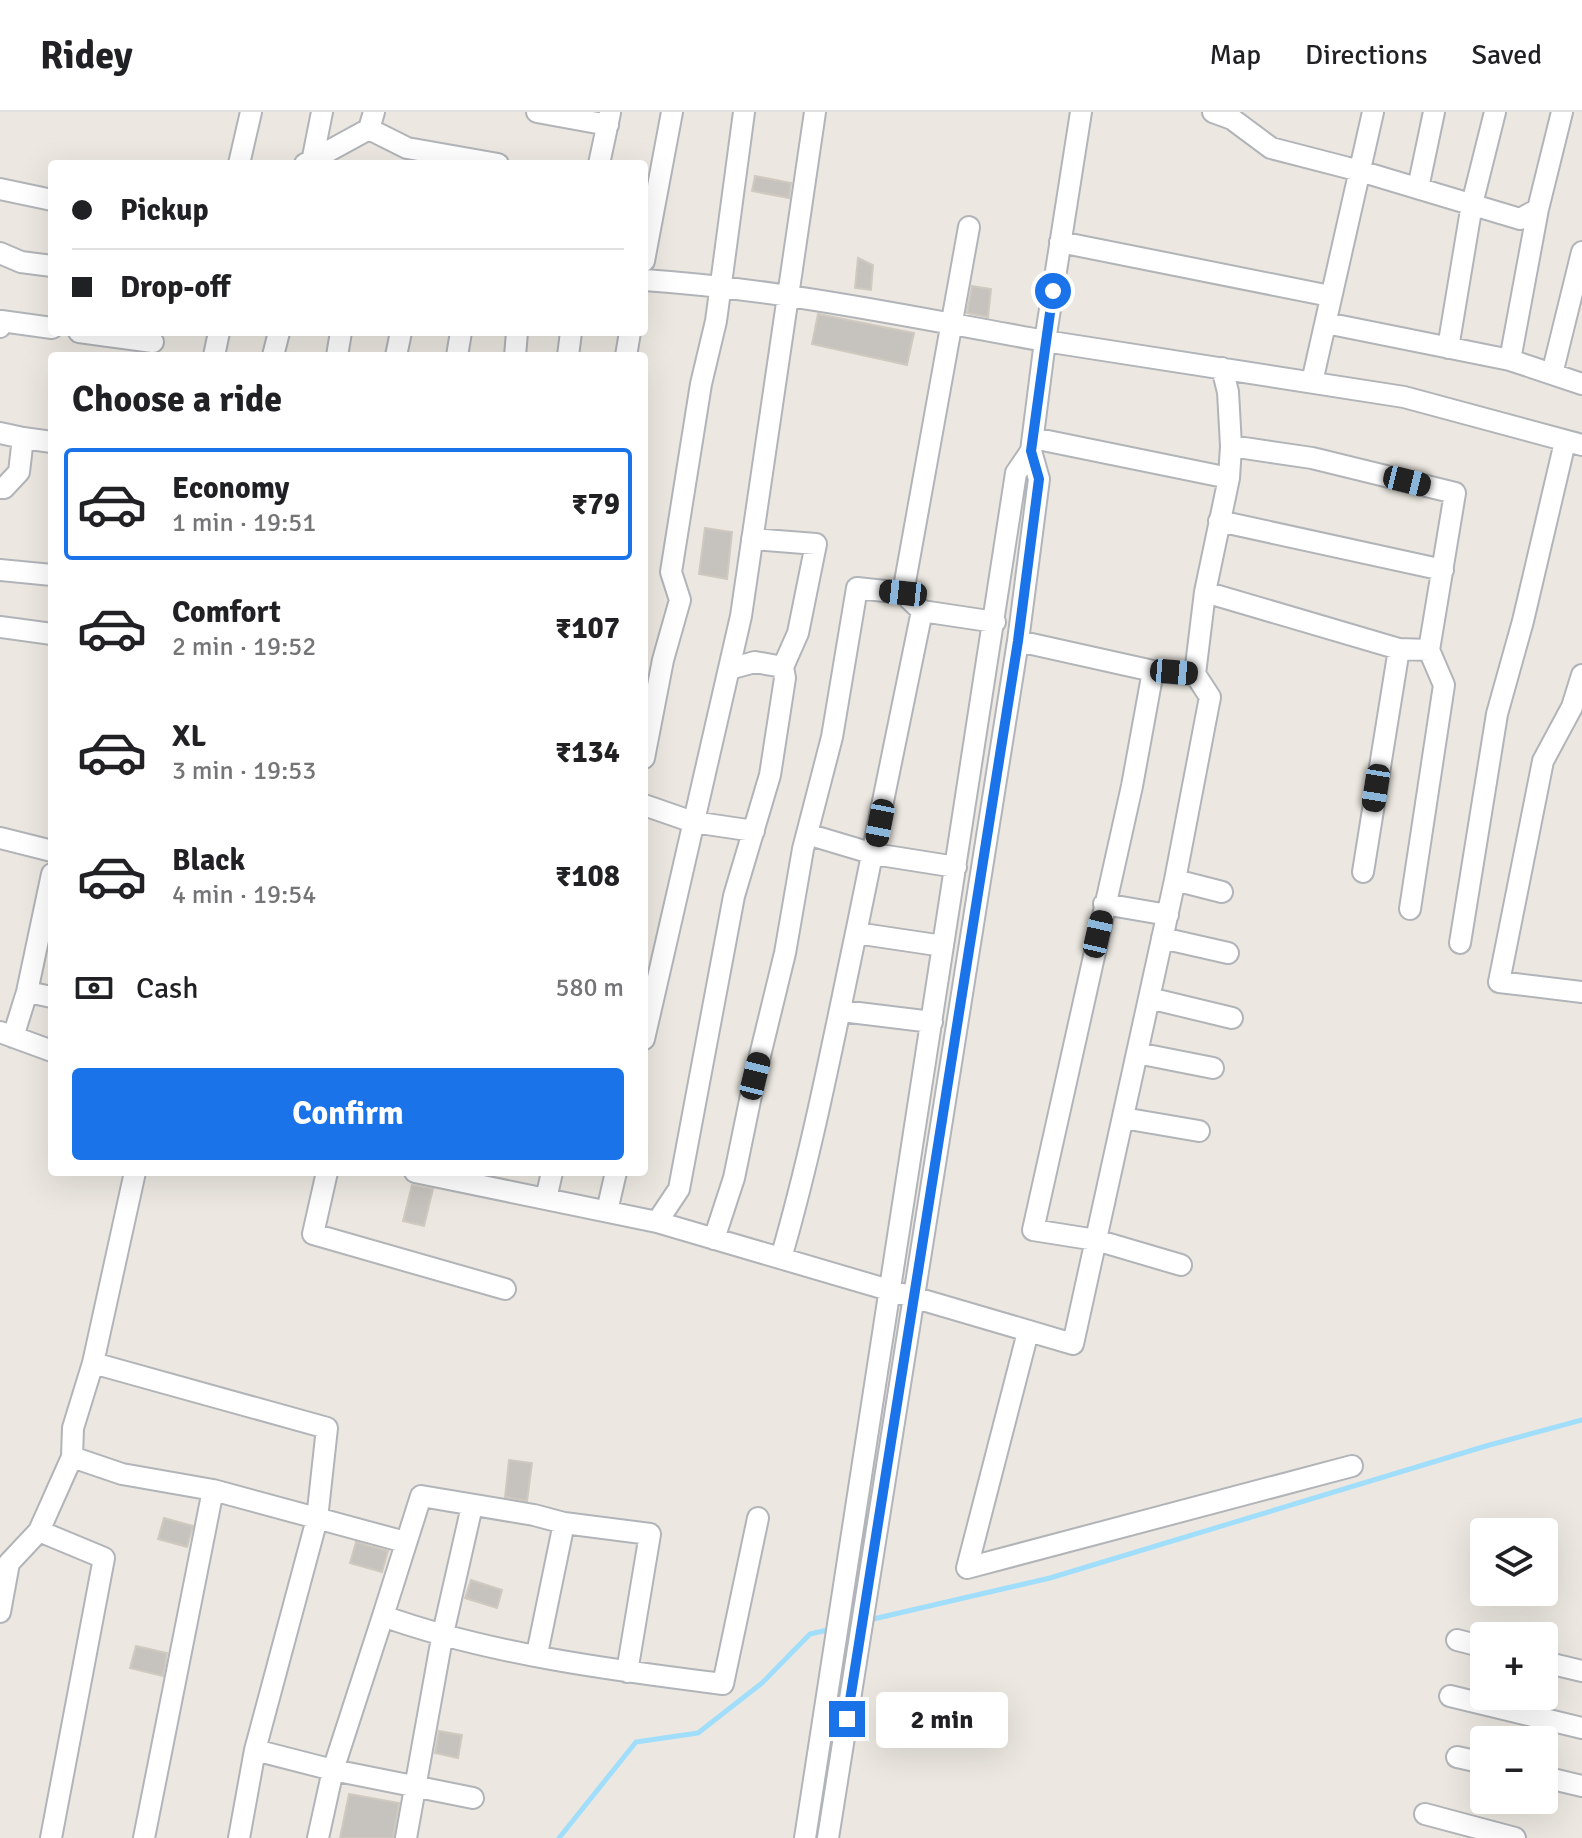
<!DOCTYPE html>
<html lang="en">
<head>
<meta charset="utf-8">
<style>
	:root { --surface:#fff; --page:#f2f2f2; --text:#202124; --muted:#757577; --line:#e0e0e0; --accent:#1a73e8 }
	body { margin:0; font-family:Signika,sans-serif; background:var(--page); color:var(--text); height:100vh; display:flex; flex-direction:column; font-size:30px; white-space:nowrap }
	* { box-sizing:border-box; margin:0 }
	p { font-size:26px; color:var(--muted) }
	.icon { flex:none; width:44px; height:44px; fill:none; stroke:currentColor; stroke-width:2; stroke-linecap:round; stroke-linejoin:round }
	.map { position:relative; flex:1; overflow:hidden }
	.drawer { position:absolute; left:48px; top:240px; width:600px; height:824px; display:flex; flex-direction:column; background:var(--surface); border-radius:8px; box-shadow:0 8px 32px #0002 }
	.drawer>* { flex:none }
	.top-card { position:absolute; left:48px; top:48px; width:600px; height:176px; border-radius:8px; box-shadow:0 8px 32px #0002; display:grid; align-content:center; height:176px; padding:0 24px; background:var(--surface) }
	.tools { position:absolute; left:1470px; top:1406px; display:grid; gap:16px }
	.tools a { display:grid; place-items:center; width:88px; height:88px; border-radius:8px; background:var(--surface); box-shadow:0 8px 32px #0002; font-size:40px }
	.end { position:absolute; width:36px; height:36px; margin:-18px; border:10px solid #1a73e8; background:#fff; box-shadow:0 0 0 4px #fff }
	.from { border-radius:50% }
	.bubble { position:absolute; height:56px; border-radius:8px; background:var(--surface); box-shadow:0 8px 32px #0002; font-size:26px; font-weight:700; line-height:56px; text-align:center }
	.car { position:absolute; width:24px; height:48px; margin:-24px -12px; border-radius:10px; box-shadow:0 0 6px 2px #0007; background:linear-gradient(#222 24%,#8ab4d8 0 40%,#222 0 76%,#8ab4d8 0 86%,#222 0) }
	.top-card b { display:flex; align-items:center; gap:28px; height:76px; font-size:30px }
	.top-card b+b { border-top:2px solid var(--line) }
	.top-card i { width:20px; height:20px; background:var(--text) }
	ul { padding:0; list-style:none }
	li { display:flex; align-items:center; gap:24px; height:112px; margin:0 16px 12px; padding:0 8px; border:4px solid transparent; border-radius:8px }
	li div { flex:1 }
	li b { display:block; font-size:30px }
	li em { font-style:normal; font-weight:700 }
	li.selected { border-color:var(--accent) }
	li>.icon { width:72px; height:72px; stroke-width:1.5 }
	h2 { padding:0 24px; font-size:36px; line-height:96px }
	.pay { display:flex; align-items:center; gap:20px; height:88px; padding:0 24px; font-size:30px }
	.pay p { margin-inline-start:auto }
	.primary-button { display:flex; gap:16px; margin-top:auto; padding:16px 24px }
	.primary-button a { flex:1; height:92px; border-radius:8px; background:var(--accent); color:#fff; font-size:32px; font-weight:700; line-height:92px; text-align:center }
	header { display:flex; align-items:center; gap:48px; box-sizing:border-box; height:112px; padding:0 40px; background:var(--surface); border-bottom:2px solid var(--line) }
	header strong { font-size:38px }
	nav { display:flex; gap:44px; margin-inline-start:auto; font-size:28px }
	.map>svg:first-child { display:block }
</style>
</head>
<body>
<header>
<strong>Ridey</strong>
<nav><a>Map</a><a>Directions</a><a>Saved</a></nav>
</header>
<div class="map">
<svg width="1582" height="1726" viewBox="0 0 1582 1726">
	<rect width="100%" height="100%" fill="#ece8e1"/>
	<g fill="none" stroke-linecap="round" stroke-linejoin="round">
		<path stroke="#a1defc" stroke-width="5" d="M869,1508L1050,1466L1486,1334L1582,1308
			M559,1726L636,1630L698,1621L762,1571L810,1522L832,1517"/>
	</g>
	<path fill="#c6c3be" stroke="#d0c9bf" stroke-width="2" d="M755,64L791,71L789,86L752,79Z
		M858,146L873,153L871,178L855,176Z
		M972,174L991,177L988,205L967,201Z
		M818,202L914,221L907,253L812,232Z
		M705,416L732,420L727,467L699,462Z
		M412,1073L433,1077L424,1114L403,1109Z
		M509,1348L532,1351L527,1389L505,1385Z
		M164,1406L193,1414L187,1435L158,1427Z
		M356,1430L388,1439L382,1460L350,1451Z
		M471,1468L502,1478L497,1496L465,1486Z
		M136,1534L167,1541L163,1564L130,1556Z
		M439,1619L462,1623L458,1646L435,1641Z
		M349,1682L399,1691L393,1726H340Z"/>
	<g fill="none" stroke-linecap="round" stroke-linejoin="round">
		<defs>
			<path id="minor" d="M537,0L608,13
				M1213,0L1232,7L1271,36L1360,59L1520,107L1538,97L1562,0
				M369,17L407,36L498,52
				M313,45L322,0
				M239,52L251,0
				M305,52L369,17L374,0
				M599,52L610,1
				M1418,76L1434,0
				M0,77L52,88
				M1060,130L1330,184
				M0,141L21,150L52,154
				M644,149L672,0
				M644,168C779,177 912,205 1045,229L1081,0
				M1326,211L1510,248L1582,272
				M0,215L1,209L52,216
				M79,220L153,230
				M1448,236L1472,92L1495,0
				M214,244L219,220
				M273,244L279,220
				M337,244L341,220
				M396,244L401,220
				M457,244L461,220
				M515,244L517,220
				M568,244L571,220
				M626,244L630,220
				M1510,248L1538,97
				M1552,262L1582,140
				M1312,270L1373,0
				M0,321L23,326L19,360L4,376H0
				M23,326L52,330
				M1033,326L1229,366
				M1231,334L1312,346L1455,381L1429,538
				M1219,409L1443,458
				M752,427L816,432L798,521L783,555
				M0,458L52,463
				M1205,480L1399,537
				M903,481L969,115
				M0,515L52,522
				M1018,529L1153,559L1195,562
				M1153,559L1132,674L1033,1118L1096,1128L1181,1153
				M1582,563L1572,595L1543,649L1499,870L1582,880
				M644,646L663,548L680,488L671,460L701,272L716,209L744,0
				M644,693L693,710L754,719
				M807,722L874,742L956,755
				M0,726L52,739
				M1363,760L1399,537L1429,538L1444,573L1410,797
				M52,762L27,880L52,885
				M1175,768L1222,780
				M1104,792L1168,803
				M856,821L943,834
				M1162,826L1228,841
				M1460,831L1497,602L1523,509L1565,330
				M1149,886L1232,906
				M842,899L932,910
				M0,920L52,939
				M13,925L27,880
				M644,927L741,504L815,0
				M1137,941L1213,956
				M1123,1006L1199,1019
				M327,1060L313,1122L505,1177
				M415,1060L657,1110L1073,1232L1175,768L1210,585L1195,562L1205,480L1229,366L1231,334L1228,280L1222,256
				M546,1087L552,1060
				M607,1099L616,1060
				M657,1110L679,1077L734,784L770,663L785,566L783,555L755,550L729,557
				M714,1127L734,1066L755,964L785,841L803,737L832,625L857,476L903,481L922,499L995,510
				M781,1146C812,1039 833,930 856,821C878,713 901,606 922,499
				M1028,1220L967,1456L1352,1354
				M93,1251L327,1316L317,1407L255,1638L239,1726
				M72,1345L122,1362L213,1378L405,1430
				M0,1500L9,1451L39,1419
				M383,1504L421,1384L534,1403L564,1411L650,1422L627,1560
				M1457,1528L1484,1535
				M537,1542L564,1411
				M1544,1550L1582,1559
				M1450,1584L1582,1616
				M255,1638L333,1658L473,1686
				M1457,1645L1484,1651
				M1544,1665L1582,1674
				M1425,1702L1515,1726
				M51,1726L104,1446L39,1419L72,1345L73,1316L93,1251L135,1060
				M144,1726L213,1378
				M318,1726L333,1658L383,1504C489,1542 611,1558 723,1572L758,1406
				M406,1726L442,1526L472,1394
				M805,1726L1016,361L1031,339
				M828,1726L1018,529L1039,367L1031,339L1045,229L1404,285L1582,333"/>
		</defs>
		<use href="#minor" stroke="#b1b4b8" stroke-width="24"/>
		<use href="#minor" stroke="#fff" stroke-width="20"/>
	</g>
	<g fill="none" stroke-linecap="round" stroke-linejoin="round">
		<path stroke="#1a73e8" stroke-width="10" d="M847,1607L1018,529L1039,367L1031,339L1053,179"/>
	</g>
</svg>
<div class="tools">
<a><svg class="icon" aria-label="layers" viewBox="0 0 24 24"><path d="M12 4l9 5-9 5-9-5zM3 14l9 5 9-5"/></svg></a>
<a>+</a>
<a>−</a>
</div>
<i class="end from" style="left:1053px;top:179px"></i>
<i class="end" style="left:847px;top:1607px"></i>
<div class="bubble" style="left:876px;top:1580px;width:132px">2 min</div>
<i class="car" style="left:1407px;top:369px;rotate:104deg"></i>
<i class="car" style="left:903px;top:481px;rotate:276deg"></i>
<i class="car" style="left:1174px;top:560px;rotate:95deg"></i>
<i class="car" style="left:1376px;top:676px;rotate:189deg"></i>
<i class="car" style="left:880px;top:711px;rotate:191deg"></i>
<i class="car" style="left:1098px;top:822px;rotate:13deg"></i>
<i class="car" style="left:755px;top:964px;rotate:14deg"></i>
<div class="top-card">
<b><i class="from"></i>Pickup</b>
<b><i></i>Drop-off</b>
</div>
<section class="drawer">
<h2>Choose a ride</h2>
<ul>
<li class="selected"><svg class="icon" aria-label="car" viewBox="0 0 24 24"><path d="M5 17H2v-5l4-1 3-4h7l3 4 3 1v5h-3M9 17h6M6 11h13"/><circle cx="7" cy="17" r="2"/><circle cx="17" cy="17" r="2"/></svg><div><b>Economy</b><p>1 min · 19:51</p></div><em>₹79</em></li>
<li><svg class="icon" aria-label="car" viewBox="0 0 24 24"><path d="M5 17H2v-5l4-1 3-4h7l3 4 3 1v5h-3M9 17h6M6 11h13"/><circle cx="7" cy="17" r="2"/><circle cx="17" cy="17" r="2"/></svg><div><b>Comfort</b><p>2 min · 19:52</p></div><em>₹107</em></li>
<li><svg class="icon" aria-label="car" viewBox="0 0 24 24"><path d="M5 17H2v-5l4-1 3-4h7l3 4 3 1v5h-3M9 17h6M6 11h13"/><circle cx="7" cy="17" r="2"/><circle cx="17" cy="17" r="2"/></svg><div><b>XL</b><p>3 min · 19:53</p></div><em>₹134</em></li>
<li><svg class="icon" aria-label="car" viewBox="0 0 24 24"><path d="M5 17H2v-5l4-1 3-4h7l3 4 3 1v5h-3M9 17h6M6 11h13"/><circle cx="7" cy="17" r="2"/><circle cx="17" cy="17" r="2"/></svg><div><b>Black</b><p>4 min · 19:54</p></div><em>₹108</em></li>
</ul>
<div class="pay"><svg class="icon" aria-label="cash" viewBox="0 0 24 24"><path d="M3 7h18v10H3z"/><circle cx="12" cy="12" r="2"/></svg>Cash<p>580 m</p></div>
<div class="primary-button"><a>Confirm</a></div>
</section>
</div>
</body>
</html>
